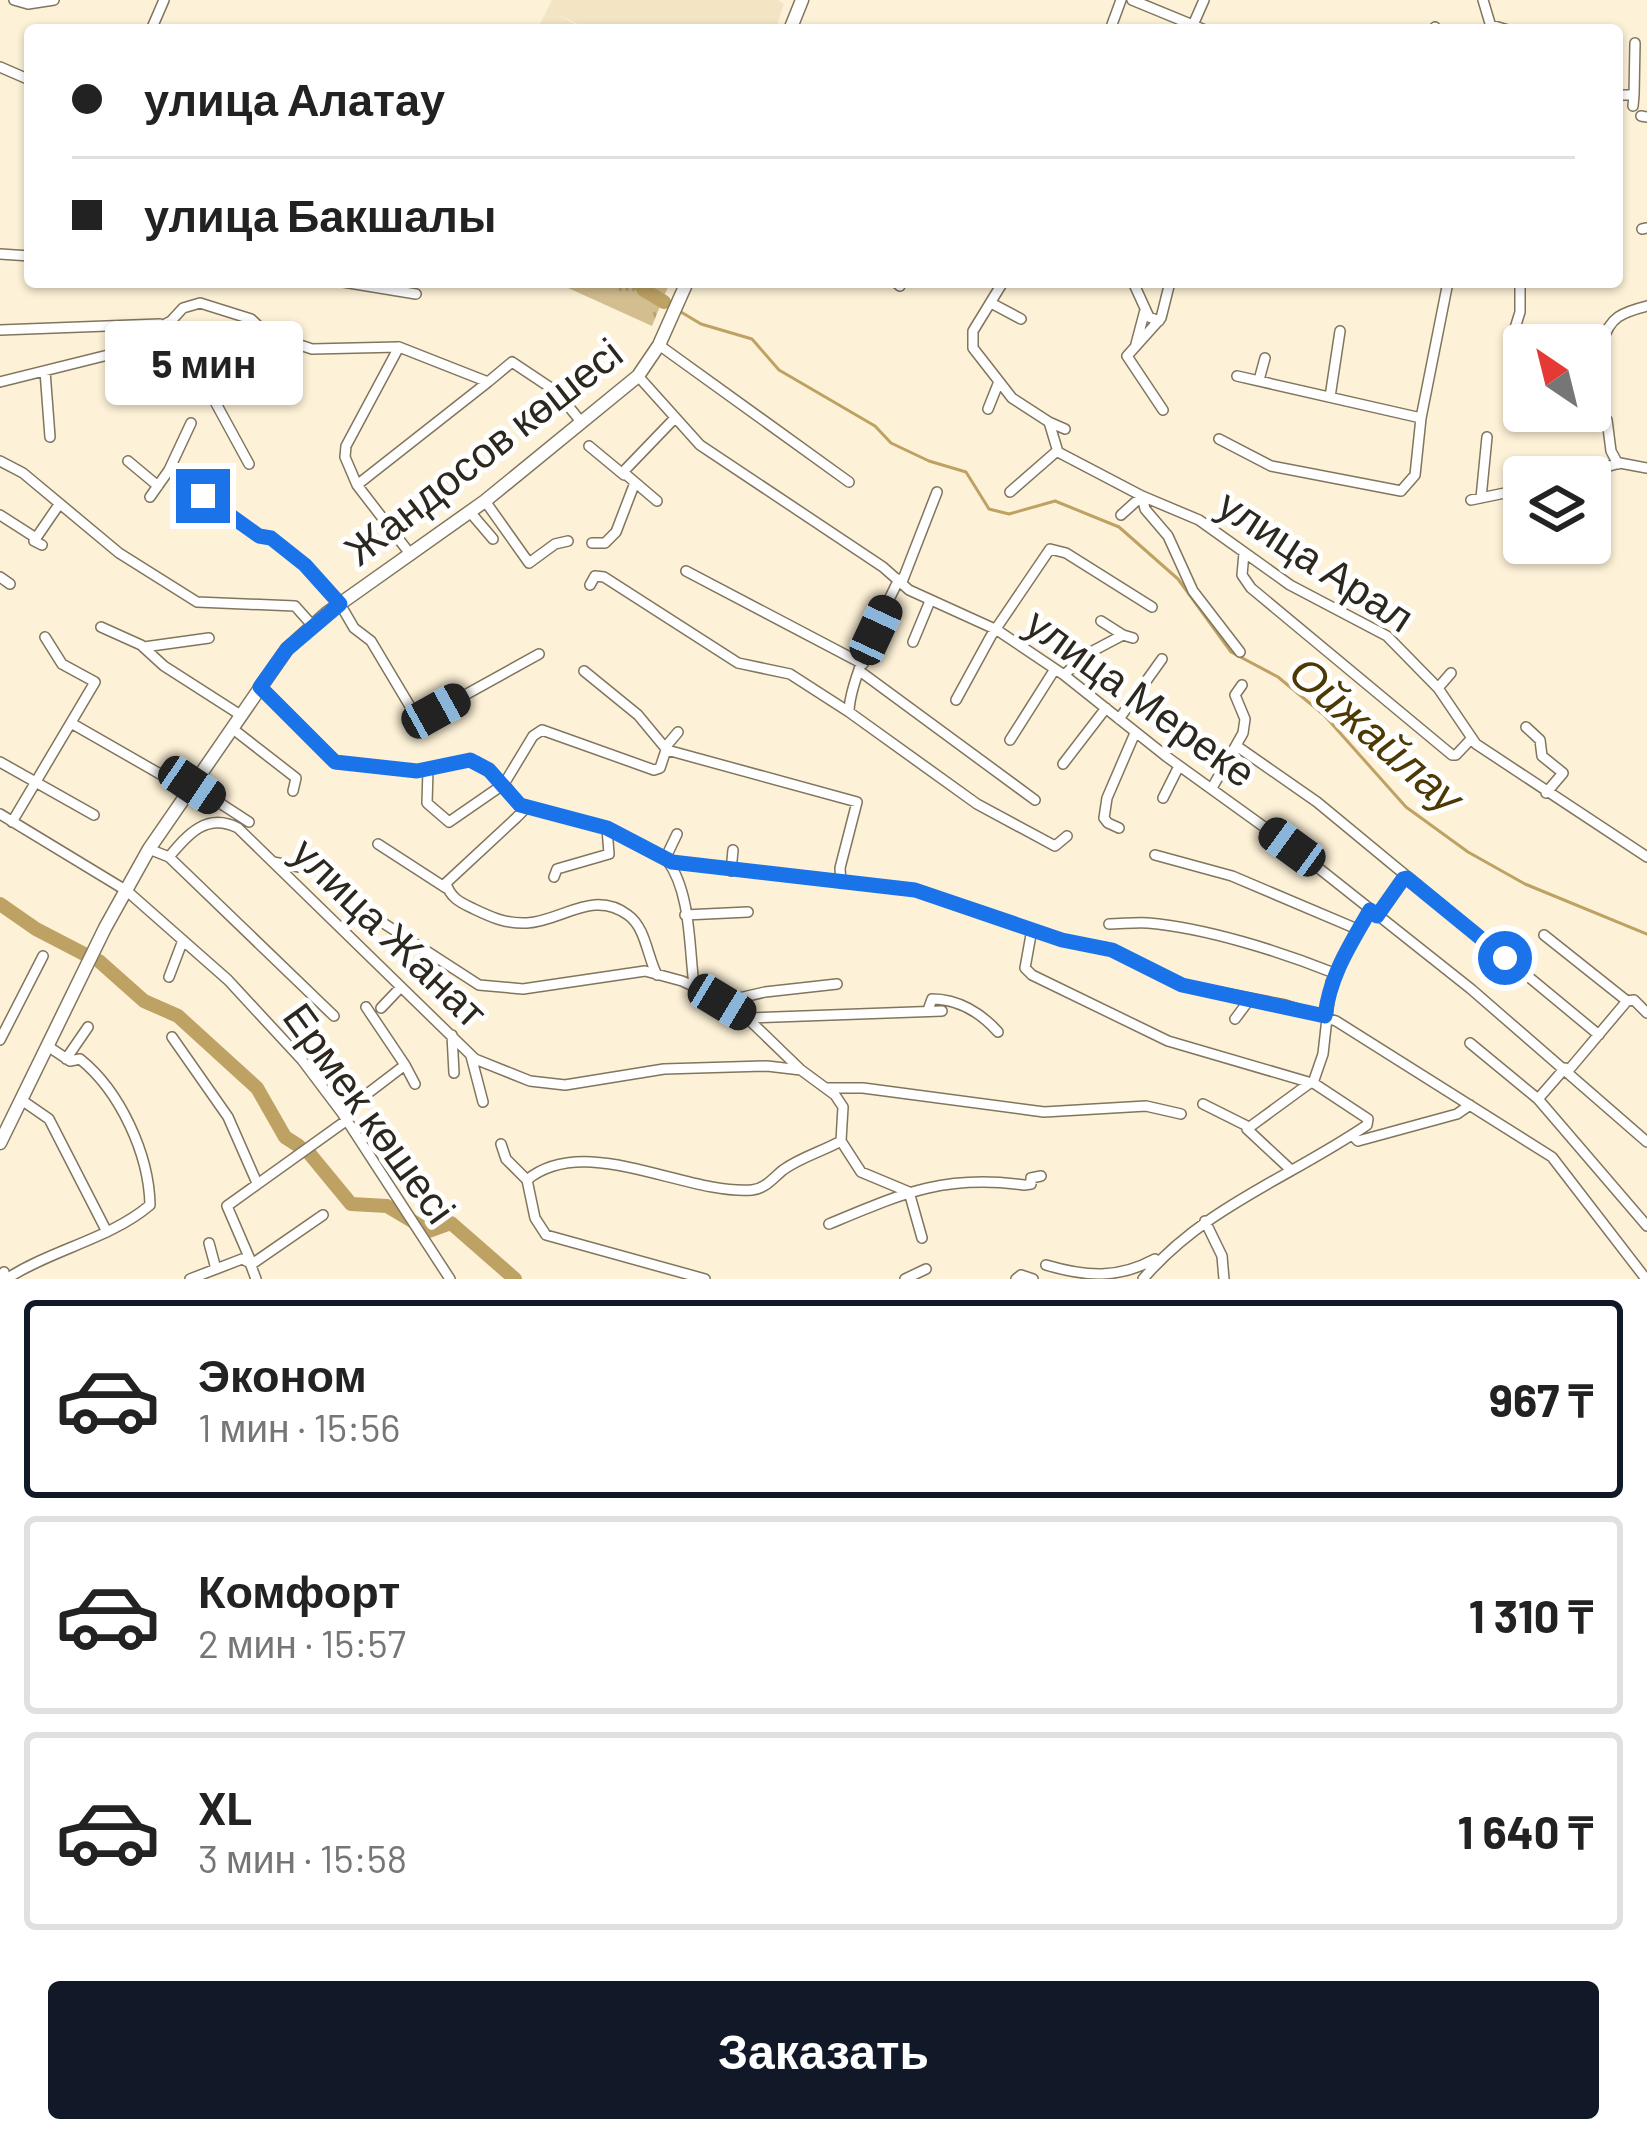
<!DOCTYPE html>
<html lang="ru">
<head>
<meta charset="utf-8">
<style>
	:root { --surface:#fff; --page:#f6f6f6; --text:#222; --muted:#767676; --line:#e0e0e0; --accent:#111827 }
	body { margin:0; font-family:Barlow,sans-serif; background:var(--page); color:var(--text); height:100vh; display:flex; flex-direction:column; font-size:45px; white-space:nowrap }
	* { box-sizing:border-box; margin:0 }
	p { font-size:39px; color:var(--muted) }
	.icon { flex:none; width:66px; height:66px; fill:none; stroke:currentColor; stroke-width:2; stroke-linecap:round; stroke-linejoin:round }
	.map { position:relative; height:1279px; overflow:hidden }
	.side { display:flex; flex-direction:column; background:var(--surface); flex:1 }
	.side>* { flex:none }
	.banner { position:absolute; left:24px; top:24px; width:1599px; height:264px; border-radius:12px; box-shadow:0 3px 9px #0004; display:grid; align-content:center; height:264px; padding:0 48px; background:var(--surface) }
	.needle { width:78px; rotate:325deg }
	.buttons { position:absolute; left:1503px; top:324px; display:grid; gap:24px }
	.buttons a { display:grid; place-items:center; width:108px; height:108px; border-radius:12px; background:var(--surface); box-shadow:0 3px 9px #0004; font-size:60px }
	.end { position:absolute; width:54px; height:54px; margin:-27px; border:15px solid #1a73e8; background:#fff; box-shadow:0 0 0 6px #fff }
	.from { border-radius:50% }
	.bubble { position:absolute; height:84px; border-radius:12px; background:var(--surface); box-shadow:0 3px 9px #0004; font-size:39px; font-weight:700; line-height:84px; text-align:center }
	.car { position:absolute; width:36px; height:72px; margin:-36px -18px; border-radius:15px; box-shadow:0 0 9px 3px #0007; background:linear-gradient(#222 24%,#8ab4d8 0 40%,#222 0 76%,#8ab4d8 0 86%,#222 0) }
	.banner b { display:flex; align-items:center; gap:42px; height:114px; font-size:45px }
	.banner b+b { border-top:3px solid var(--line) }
	.banner i { width:30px; height:30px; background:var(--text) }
	ul { padding:21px 0 0; list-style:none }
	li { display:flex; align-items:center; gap:36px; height:198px; margin:0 24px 18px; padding:0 24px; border:6px solid var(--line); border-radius:12px }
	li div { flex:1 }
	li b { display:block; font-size:45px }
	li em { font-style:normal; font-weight:700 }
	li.selected { border-color:var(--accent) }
	li>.icon { width:108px; height:108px; stroke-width:1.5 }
	.action { display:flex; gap:24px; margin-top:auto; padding:24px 48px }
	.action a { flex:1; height:138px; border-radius:12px; background:var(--accent); color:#fff; font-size:48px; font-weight:700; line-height:138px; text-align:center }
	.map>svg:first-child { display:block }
</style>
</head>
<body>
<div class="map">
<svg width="1647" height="1279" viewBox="0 0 1647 1279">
	<defs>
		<pattern id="grass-tufts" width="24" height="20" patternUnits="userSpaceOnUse" patternTransform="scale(3)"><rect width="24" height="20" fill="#d3be8f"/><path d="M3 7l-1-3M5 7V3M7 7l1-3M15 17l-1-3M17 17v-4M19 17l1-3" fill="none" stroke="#b5a37b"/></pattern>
	</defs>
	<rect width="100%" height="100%" fill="#fdf1d7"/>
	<path fill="#f3e4c4" d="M552,0H778L784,4L775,30H590L555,13L585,30H537Z"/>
	<path fill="url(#grass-tufts)" d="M564,282H670L652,326L566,287Z"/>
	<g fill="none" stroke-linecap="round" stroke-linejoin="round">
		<path stroke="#bea264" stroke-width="3" d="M681,312L701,324L752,339L779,370L875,426L891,443L929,461L966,472L989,509L1009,514L1055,501L1119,527L1178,579L1231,652L1278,677L1324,715L1406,807L1468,852L1525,884L1647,934"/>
		<path stroke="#bea264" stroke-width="14" d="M639,282L644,290L664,302
			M0,904L36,929L88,956
			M99,961L144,1001L178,1016L257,1088L285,1137L299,1146
			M309,1153L351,1204L387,1206L429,1231L451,1223L515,1279"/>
		<defs>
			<path id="minor" d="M14,0L28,4L54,0
				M1132,0L1205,30
				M1483,0L1492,30
				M1193,25L1204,0
				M1491,25L1508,30
				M151,30L164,0
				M1110,30L1121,0
				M1434,30L1435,27
				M0,67L30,80
				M1617,95H1634L1633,106
				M1634,95L1635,43
				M1641,116L1647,117
				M1642,229L1647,228
				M0,254L30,256
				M343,282L416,294
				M895,282L900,286
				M1003,282L973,331V348L1012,398L1049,422L1058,452L1142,496L1199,520L1290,585L1387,636L1438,688L1476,744L1647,857
				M1133,282L1149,317L1159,321
				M1520,282V312L1515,328L1593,346L1603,342C1609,317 1623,312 1647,306
				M991,303L1021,319
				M171,321L249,464
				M0,330L160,324
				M1136,344L1145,310
				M659,345L849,482
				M45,371L50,437
				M638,376L700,445L883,567L909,590L997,630L1064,675L1167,757L1292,847L1471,989L1647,1142
				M1237,376L1421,418
				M1259,380L1265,358
				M0,382L108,355L171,321L183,308L200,303L251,319L267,334L312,349L399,347L488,382L512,362L557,392L582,423
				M1330,397L1340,331
				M988,409L998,384
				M1163,410L1127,356L1161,318L1170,282
				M1607,420L1611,451L1618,464
				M1049,422L1065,429
				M191,423L169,470L237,522L259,536L271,538L305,565L340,604L354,628L371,641L414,713L423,717L436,711L539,654
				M1219,439L1271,466L1401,491L1415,475L1421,418L1448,282
				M589,446L624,475
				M0,461L23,473L119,553L197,602L295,606L312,625
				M128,461L158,486
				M1571,477L1620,463L1647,468
				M357,485L345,457L346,446L399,347
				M1010,492L1057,451
				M1142,496L1145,509L1168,536L1193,591L1240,652
				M150,497L169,470
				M1481,498L1487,437
				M1471,500L1524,489
				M485,501L529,563L555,544L568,541
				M657,501L623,472L674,419
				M470,512L493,539
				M0,515L36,538
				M1121,515L1142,496
				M592,543H605L616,532L634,485
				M42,545L34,541L58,506
				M1244,553L1242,575L1251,588L1452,755H1456L1472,738
				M411,555L357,485L488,382
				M686,571L863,664
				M0,577L10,584
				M902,582L937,492
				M590,585L595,576L604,577L738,663L790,674L849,712L977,804L1055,846L1067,836
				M1101,621L1123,635
				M101,627L141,645L164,666L242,716
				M913,642L930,601
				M144,647L209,638
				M584,671L638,715L667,750L857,802L840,868L841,883
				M861,672L1035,800
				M1064,675L1087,654L1123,635L1133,638
				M260,687L335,762L417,771L463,761L477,762L504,784L520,805L607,828L672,862L915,890L1062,940L1107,948L1182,985L1285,1005L1336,1021L1552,1157L1646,1279
				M1438,688L1451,673
				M956,700L991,636L1050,549L1066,553L1152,607
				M849,712C849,682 884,608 899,579
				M1119,719L1162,659
				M71,723L167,778
				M1526,727L1540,740L1542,756L1563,773L1546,793
				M233,729L296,778L293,791
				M1010,740L1055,669
				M1238,747L1317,802L1599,1035
				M0,762L94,815
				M1063,764L1106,708
				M428,770L427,803L449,822L504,784L533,736L542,730L654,770L660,768L668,744L678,732
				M192,785L249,822
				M1212,788L1243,733L1245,719L1235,695L1242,685
				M1163,798L1179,766
				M520,805L523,811L516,818L446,883C450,897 459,902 472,908C491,917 505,924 527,923C562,921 593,889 628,915C646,928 647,956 657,975
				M0,814L127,891L228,980L302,1060L342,1113L450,1279
				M12,822L95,682L62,664L45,637
				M1119,828L1108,823L1104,818L1107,798L1135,733
				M378,844L446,888
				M149,849L169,857L334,1016
				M1155,855L1232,876L1357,929
				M169,857C188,834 207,812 238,828L475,1059L530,1081L565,1085L664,1069L767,1066L801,1070
				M665,859L677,834
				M667,860C691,892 689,947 694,985
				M273,862L321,871L360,908L479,985L523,989L645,971L682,981L715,996L743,1014L801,1070L835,1095L843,1107L841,1141C821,1152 801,1157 783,1170C773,1178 765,1189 752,1190C685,1195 585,1132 527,1180L535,1218L546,1235L705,1279
				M731,871L733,850
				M554,877L557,869L609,854L607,828
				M685,915L748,912
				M1377,916L1399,884L1407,878
				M1109,924C1122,924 1135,922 1148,923C1206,928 1279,951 1334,973
				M1032,929L1025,968L1032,975L1168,1041L1315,1084L1368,1119L1367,1125C1291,1177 1204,1207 1143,1279
				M1544,935L1627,1001L1634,1000L1647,1013
				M169,977L183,940
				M722,1002L765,992L837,984
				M381,1008L401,987
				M928,1010L932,999C958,999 981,1013 998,1032
				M747,1018L942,1011
				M1235,1019L1250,999
				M452,1035L454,1073
				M172,1037L228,1117L257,1183
				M0,1040L43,956
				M1470,1043L1538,1099L1647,1226
				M471,1056L483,1102
				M66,1059L88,1027
				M405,1065L415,1084
				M1568,1071L1627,1001
				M828,1088H863L1044,1112L1146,1106L1181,1114
				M1538,1099L1565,1068
				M23,1101L49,1119L107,1232
				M1203,1104L1249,1127
				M342,1113L405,1065L366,1007
				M1352,1135L1358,1141L1457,1114L1470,1105
				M841,1141L861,1172L909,1192L922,1238
				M501,1144L506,1159L527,1180
				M1291,1170L1247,1129L1314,1080L1323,1054L1331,982L1370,910
				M323,1215L252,1264L227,1206L347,1120
				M1205,1221L1222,1256L1224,1279
				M829,1224C901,1194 944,1174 1024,1185L1031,1184V1178L1041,1176
				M209,1243L216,1269
				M1046,1265C1087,1277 1118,1279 1155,1259
				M0,1277L4,1272
				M8,1278C53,1249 110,1239 150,1205C149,1154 120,1091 80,1059L70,1061L49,1047
				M190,1279L242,1259L250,1263L256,1279
				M905,1279L926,1269
				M1016,1279L1021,1275L1033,1279"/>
			<path id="major" d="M790,30L802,0
				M0,1143L105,928L149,849L287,649L327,613L485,501L638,376L659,345L687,282"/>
		</defs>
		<use href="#minor" stroke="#80755e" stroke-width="12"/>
		<use href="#major" stroke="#80755e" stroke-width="15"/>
		<use href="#minor" stroke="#fff" stroke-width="9"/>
		<use href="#major" stroke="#fff" stroke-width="12"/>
	</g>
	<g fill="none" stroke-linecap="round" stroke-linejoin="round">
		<path stroke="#1a73e8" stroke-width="15" d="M203,496L259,536L271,538L305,565L340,604L287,649L260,687L335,762L417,771L470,760L489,770L520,805L607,828L672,862L915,890L1062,940L1112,950L1182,985L1325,1016C1330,975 1350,945 1370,910L1377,916L1403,879L1407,878L1505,958"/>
	</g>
	<g text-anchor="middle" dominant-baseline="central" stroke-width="10" stroke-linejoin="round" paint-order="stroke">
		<g font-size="42" fill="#2d281f" stroke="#fff">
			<text transform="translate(482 450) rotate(-38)">Жандосов көшесі</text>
			<text transform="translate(1317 559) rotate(33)">улица Арал</text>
			<text transform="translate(1142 696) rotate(36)">улица Мереке</text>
			<text transform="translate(391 931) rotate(44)">улица Жанат</text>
			<text transform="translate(371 1112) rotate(54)">Ермек көшесі</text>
		</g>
		<g font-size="45" font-style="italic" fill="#4c3903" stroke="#fff">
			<text transform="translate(1378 733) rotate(41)">Ойжайлау</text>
		</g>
	</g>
</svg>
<div class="buttons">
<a><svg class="needle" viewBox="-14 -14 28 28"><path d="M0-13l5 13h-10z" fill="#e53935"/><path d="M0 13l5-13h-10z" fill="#767676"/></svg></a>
<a><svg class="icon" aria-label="layers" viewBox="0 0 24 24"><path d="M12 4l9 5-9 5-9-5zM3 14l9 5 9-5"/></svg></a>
</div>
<i class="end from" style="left:1505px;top:958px"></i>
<i class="end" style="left:203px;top:496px"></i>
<div class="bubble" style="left:105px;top:321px;width:198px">5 мин</div>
<i class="car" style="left:876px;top:630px;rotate:25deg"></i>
<i class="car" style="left:436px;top:711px;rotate:61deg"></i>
<i class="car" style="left:192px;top:785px;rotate:124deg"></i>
<i class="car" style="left:1292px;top:847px;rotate:306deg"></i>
<i class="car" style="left:722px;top:1002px;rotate:121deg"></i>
<div class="banner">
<b><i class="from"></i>улица Алатау</b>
<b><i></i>улица Бакшалы</b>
</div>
</div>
<section class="side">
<ul>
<li class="selected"><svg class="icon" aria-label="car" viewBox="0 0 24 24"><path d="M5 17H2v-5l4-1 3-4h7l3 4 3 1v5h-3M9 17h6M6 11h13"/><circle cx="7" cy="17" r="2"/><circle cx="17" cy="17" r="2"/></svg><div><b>Эконом</b><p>1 мин · 15:56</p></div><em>967 ₸</em></li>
<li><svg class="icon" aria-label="car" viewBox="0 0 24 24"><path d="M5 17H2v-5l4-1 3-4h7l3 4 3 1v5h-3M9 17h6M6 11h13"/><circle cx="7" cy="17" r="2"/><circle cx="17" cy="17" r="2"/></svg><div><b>Комфорт</b><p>2 мин · 15:57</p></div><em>1 310 ₸</em></li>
<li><svg class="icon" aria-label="car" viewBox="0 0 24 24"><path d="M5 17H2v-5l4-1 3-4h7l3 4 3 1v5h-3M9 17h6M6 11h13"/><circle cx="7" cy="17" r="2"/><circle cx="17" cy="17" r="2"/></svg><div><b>XL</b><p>3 мин · 15:58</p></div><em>1 640 ₸</em></li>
</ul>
<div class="action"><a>Заказать</a></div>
</section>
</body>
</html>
